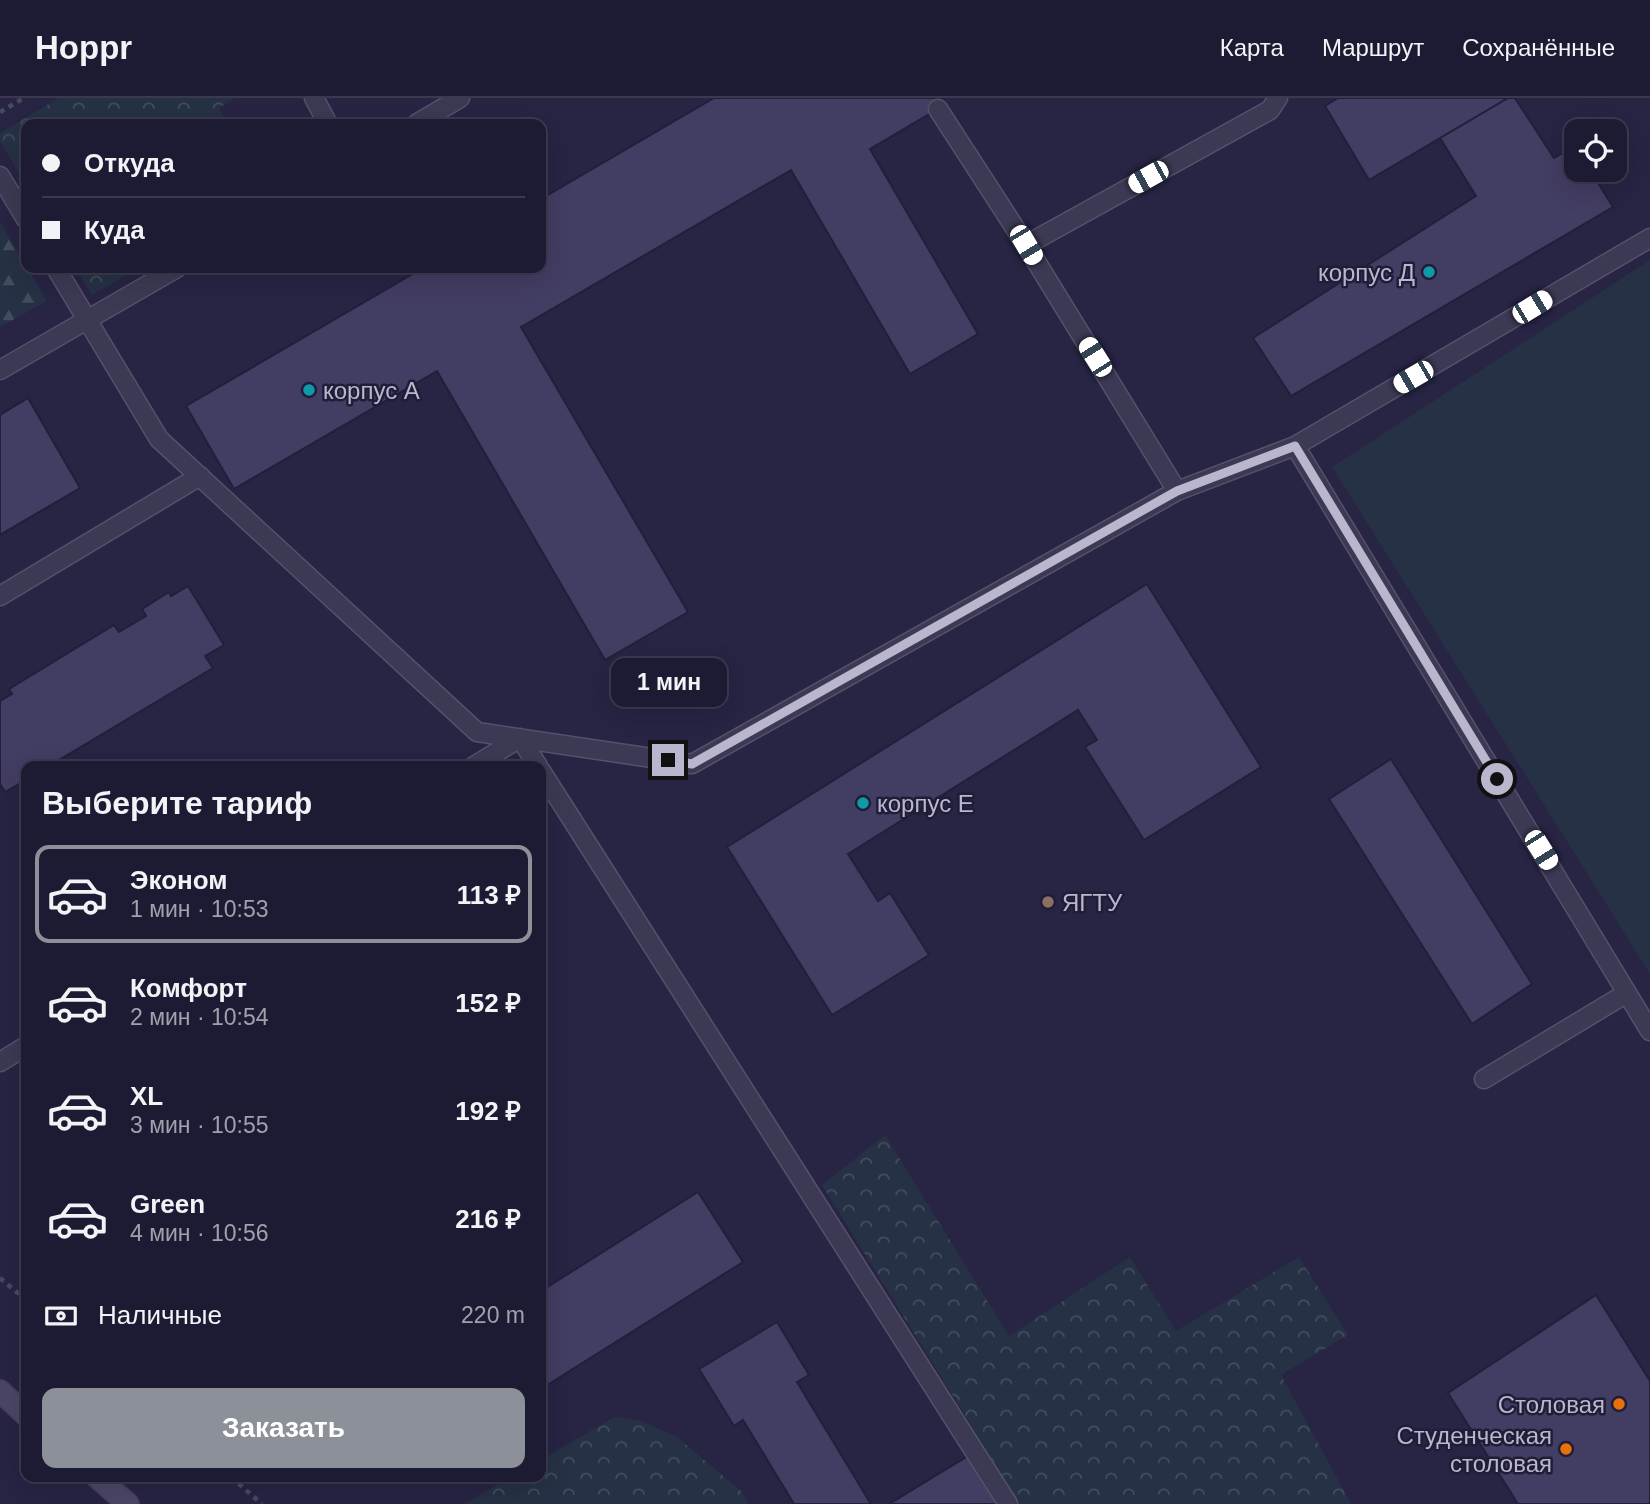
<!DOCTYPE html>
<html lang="ru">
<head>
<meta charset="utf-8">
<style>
	:root { --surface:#1d1b33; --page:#2a283f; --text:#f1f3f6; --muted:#a0a1ac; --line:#3b394e; --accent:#8c9099 }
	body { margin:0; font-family:Helvetica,sans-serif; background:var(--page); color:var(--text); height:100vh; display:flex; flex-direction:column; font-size:26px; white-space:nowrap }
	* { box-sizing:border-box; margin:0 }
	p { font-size:23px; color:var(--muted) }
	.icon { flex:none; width:38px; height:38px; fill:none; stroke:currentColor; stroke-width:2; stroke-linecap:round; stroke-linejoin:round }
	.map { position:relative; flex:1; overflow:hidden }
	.side { position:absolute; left:21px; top:663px; width:525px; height:721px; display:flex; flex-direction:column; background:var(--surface); border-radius:14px; box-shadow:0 7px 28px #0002,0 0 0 2px var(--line) }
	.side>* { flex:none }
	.hud { position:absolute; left:21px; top:21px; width:525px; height:154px; border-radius:14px; box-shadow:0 7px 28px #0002,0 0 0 2px var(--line); display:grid; align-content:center; height:154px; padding:0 21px; background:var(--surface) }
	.controls { position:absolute; left:1564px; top:21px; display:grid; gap:14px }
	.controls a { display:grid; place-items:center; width:63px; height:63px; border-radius:14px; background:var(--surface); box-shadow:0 7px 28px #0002,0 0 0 2px var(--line); font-size:35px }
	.end { position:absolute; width:32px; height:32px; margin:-16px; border:9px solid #b9b6cd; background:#111; box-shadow:0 0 0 4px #111 }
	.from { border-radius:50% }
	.bubble { position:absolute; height:49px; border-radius:14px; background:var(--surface); box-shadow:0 7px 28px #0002,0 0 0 2px var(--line); font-size:23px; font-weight:600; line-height:49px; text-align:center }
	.car { position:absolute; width:21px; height:42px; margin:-21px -10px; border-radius:9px; box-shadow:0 0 5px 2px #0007; background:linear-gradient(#fff 24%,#345 0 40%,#fff 0 76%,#345 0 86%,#fff 0) }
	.hud b { display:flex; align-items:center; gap:24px; height:66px; font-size:26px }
	.hud b+b { border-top:2px solid var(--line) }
	.hud i { width:18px; height:18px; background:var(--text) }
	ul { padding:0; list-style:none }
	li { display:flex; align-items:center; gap:21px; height:98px; margin:0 14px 10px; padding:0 7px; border:4px solid transparent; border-radius:14px }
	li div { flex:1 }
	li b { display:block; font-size:26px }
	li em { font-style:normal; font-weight:600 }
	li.current { border-color:var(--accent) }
	li>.icon { width:63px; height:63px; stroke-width:1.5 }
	h2 { padding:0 21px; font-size:32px; line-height:84px }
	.pay { display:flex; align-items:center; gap:18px; height:77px; padding:0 21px; font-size:26px }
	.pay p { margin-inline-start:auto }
	.cta { display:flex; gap:14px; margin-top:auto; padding:14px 21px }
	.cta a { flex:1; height:80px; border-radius:14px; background:var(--accent); color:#fff; font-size:28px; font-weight:600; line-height:80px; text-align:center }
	header { display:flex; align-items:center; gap:42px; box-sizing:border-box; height:98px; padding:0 35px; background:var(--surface); border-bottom:2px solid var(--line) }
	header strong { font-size:33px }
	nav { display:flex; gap:38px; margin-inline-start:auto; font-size:24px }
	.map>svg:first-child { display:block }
</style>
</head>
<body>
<header>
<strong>Hoppr</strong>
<nav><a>Карта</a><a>Маршрут</a><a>Сохранённые</a></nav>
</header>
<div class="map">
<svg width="1650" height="1406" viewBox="0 0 1650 1406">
	<defs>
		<pattern id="forest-firs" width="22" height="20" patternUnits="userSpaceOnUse" patternTransform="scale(1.75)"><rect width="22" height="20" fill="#263145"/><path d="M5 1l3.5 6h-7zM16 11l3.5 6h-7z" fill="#434d5f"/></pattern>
		<pattern id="park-crowns" width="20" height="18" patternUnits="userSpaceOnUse" patternTransform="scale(1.75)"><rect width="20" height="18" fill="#263145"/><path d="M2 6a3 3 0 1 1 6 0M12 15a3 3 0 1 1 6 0" fill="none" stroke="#434d5f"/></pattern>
	</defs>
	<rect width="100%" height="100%" fill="#272444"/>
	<path fill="#263145" d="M1650,162V876L1332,369Z"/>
	<path fill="url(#forest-firs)" d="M0,124L47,203L0,229Z"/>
	<path fill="url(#park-crowns)" d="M59,0H235L219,10L227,26H26V87L0,43V35Z
		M76,170H138L92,197Z
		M885,1037L1009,1238L1130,1159L1176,1233L1299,1159L1348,1237L1281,1277L1351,1406H1020L822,1087Z
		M614,1319L641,1323L677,1339L741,1393L749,1406H465L511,1379H541V1362Z"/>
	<path fill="#423d62" stroke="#221f3b" stroke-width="2" d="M714,0H942L946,6L870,51L978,236L910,276L791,72L521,229L688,514L605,562L437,273L234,391L186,308L423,170H541V101Z
		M1338,0H1508L1369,82L1325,8Z
		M1508,0H1515L1554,60L1575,48L1577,72H1590L1613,109L1291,298L1253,240L1476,98L1440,40Z
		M28,300L80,390L0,437V317Z
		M1147,486L1261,669L1144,742L1085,649L1097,642L1078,612L848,756L878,803L890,795L929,857L832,917L727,749Z
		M188,488L224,547L205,558L213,570L49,668H26V682L5,694L0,686V603L12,596L9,591L114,527L119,534L146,518L142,511L169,494L171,498Z
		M1391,661L1532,886L1472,926L1329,701Z
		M698,1094L743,1164L541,1291V1193Z
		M1596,1197L1650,1283V1406H1518L1448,1295Z
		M777,1224L809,1277L797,1284L871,1406H794L743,1322L734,1328L699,1271Z
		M968,1358L997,1406H889Z"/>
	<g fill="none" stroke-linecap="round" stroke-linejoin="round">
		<defs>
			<path id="service" d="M314,0L328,26
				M938,11L1026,147L1177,393
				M416,26L460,0
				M0,78L26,121
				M1026,147L1270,12L1278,0
				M56,170L159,341L477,634L692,666L1177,393L1295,348L1650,140
				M0,272L177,170
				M1295,348L1650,933
				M0,498L200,378
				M474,668L520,640L538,668
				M541,673L1008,1406
				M0,964L26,948
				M1484,981L1627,895"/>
			<path id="secondary" d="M0,1293L26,1317
				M97,1379L128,1406"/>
		</defs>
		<use href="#service" stroke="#54516b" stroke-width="21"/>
		<use href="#secondary" stroke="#433f5a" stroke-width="24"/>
		<path stroke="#414d5f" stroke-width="4.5" stroke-dasharray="5 5" stroke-linecap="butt" d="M0,14L24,0
			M0,1180L26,1202
			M231,1379L262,1406"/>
		<use href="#service" stroke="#3c3954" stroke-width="18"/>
		<use href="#secondary" stroke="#4b4667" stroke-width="21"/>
	</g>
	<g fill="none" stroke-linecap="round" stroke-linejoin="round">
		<path stroke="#b9b6cd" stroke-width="9" d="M668,662L692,666L1177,393L1295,348L1497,681"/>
	</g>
	<g fill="#0f9aa8" stroke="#201d39" stroke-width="2.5">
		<circle cx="1429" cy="174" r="7"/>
		<circle cx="309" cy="292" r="7"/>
		<circle cx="863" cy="705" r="7"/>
	</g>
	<circle fill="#8d6e63" stroke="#201d39" stroke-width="2.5" cx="1048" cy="804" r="7"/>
	<g fill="#e8710a" stroke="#201d39" stroke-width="2.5">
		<circle cx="1619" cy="1306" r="7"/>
		<circle cx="1566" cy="1351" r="7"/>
	</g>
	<g text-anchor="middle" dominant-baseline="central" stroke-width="5" stroke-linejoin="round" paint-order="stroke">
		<g font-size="24" fill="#b9b6cd" stroke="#201d39" text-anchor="end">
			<text x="1415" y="174">корпус Д</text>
			<text x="323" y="292" text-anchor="start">корпус А</text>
			<text x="877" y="705" text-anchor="start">корпус Е</text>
			<text x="1062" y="804" text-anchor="start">ЯГТУ</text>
			<text x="1605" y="1306">Столовая</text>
			<text x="1552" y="1337">Студенческая<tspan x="1552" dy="28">столовая</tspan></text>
		</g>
	</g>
</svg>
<div class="controls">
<a><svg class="icon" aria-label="locate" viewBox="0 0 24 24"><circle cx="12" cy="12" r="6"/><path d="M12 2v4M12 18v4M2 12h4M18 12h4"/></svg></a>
</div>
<i class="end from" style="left:1497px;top:681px"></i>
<i class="end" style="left:668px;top:662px"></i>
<div class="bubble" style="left:611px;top:560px;width:116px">1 мин</div>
<i class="car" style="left:1148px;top:79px;rotate:241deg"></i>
<i class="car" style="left:1026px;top:147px;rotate:149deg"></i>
<i class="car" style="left:1532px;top:209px;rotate:59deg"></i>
<i class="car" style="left:1095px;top:259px;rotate:328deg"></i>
<i class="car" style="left:1413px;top:279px;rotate:240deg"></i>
<i class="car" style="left:1541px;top:752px;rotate:148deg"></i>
<div class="hud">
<b><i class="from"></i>Откуда</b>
<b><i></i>Куда</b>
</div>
<section class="side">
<h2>Выберите тариф</h2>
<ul>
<li class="current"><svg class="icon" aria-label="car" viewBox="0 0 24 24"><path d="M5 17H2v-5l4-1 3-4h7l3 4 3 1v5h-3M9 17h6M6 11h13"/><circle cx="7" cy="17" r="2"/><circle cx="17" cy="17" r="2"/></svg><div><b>Эконом</b><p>1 мин · 10:53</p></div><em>113 ₽</em></li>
<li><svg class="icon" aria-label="car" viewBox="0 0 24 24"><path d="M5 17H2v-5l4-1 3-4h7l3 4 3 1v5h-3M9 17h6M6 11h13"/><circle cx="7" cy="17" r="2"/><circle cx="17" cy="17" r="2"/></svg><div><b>Комфорт</b><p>2 мин · 10:54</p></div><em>152 ₽</em></li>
<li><svg class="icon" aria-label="car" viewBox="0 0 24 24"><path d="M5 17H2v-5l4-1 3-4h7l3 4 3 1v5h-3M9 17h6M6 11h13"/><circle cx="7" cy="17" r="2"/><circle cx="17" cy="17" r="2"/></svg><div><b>XL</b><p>3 мин · 10:55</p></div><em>192 ₽</em></li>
<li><svg class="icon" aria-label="car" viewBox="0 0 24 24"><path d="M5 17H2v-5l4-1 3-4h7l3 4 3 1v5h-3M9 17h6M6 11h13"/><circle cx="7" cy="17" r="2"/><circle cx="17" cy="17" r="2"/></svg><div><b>Green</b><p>4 мин · 10:56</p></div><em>216 ₽</em></li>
</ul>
<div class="pay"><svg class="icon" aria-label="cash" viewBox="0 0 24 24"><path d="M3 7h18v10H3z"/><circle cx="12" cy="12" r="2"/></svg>Наличные<p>220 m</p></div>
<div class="cta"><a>Заказать</a></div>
</section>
</div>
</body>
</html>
